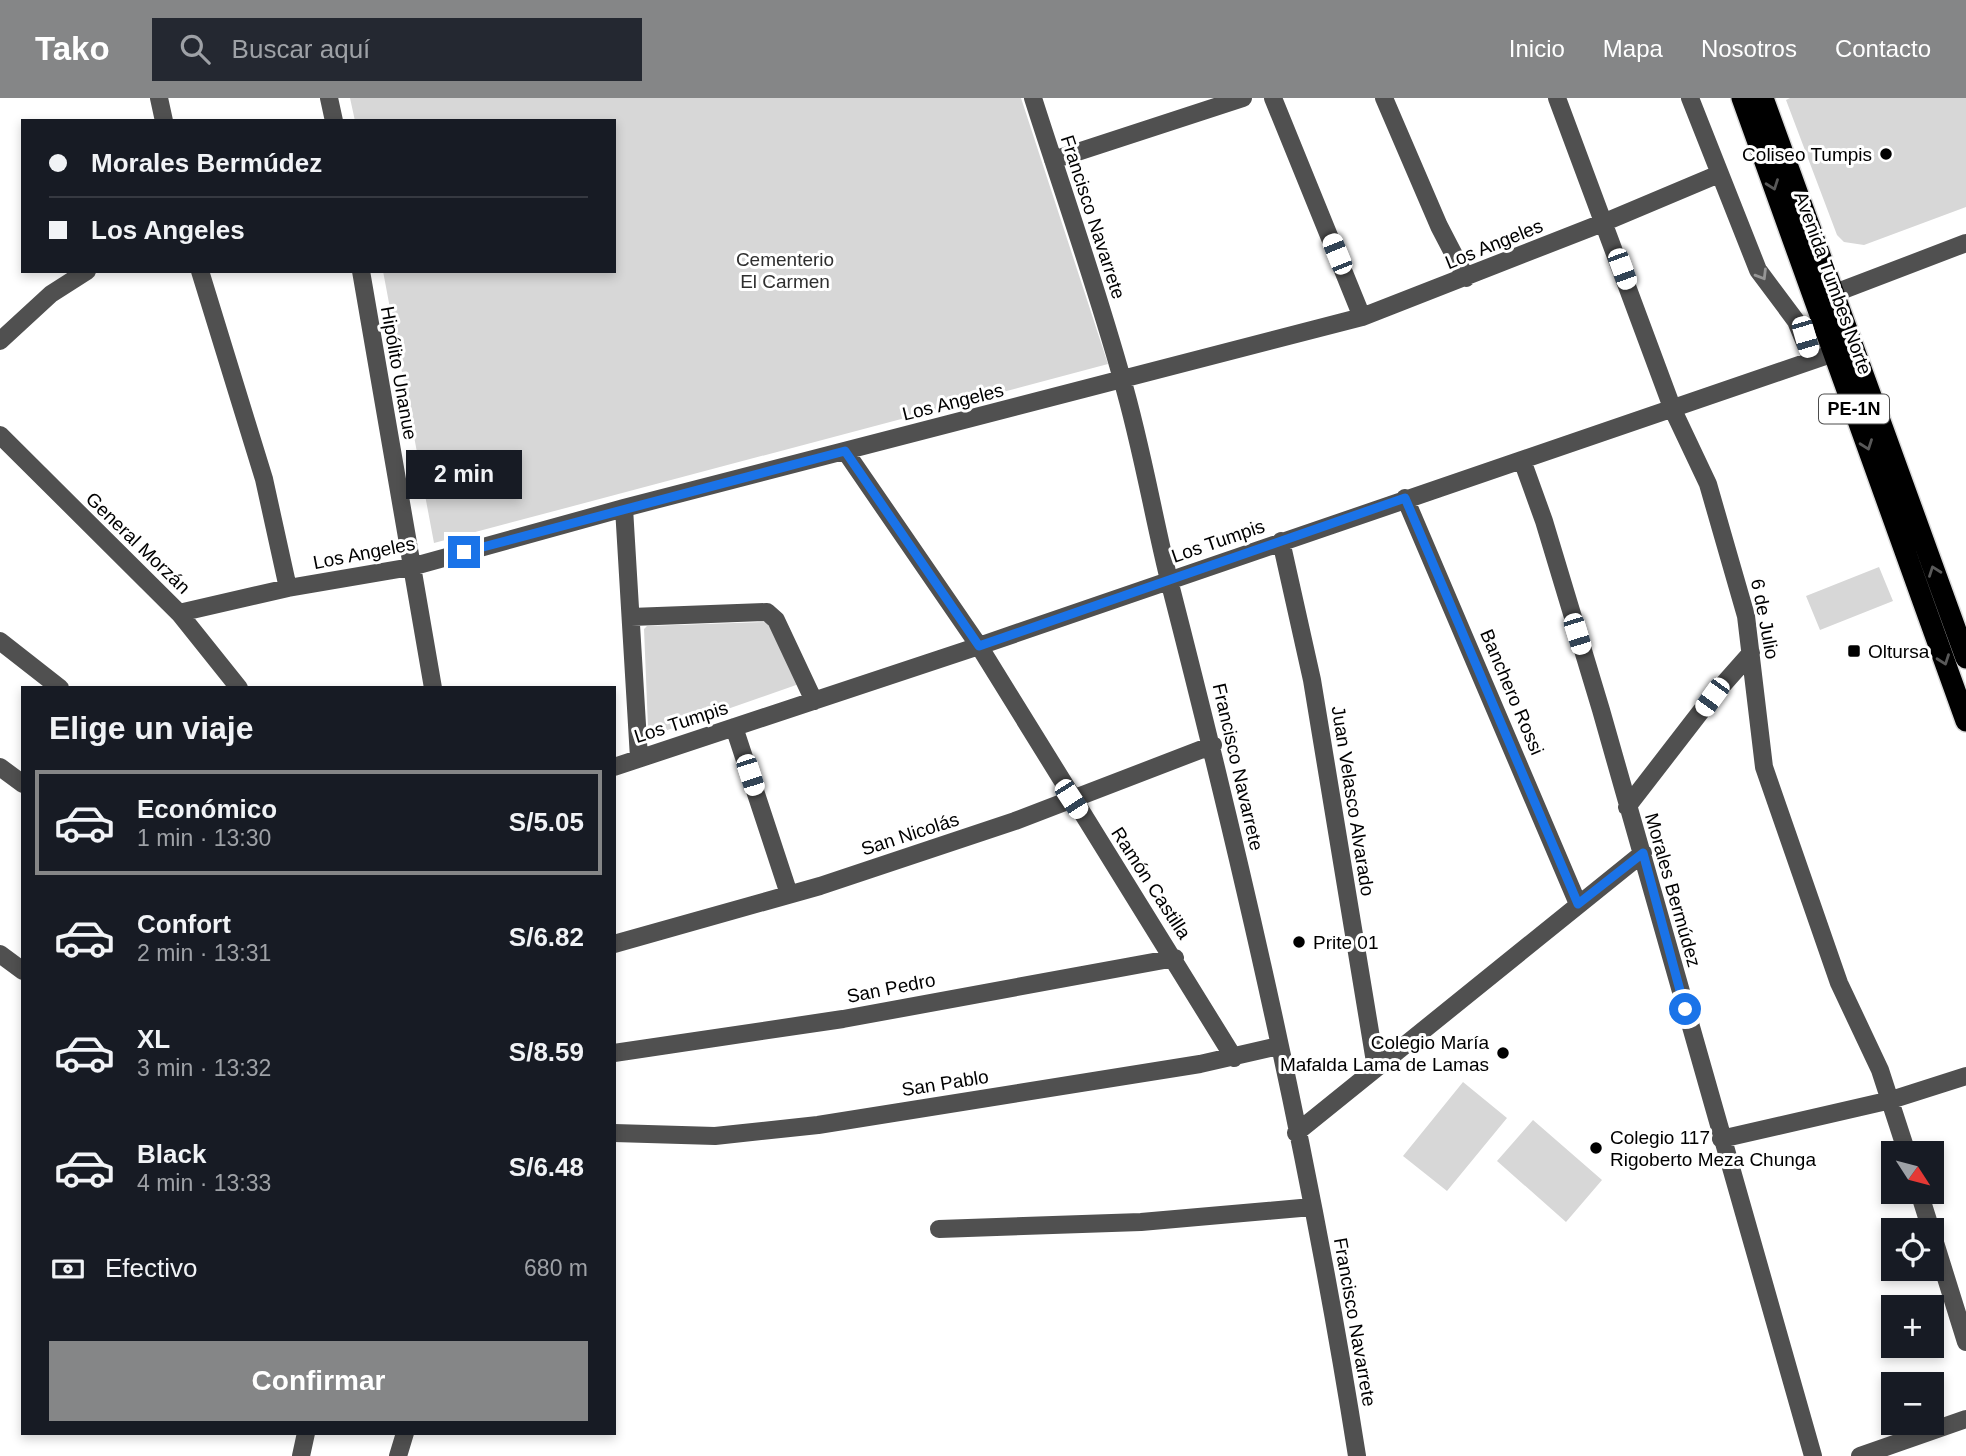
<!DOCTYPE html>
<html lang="es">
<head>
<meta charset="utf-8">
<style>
	:root { --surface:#171b24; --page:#242831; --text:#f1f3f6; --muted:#9ea1a6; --line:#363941; --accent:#858687 }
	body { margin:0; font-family:Helvetica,sans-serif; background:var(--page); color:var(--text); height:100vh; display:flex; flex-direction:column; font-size:26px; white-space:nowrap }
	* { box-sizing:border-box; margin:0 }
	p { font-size:23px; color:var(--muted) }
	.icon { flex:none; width:38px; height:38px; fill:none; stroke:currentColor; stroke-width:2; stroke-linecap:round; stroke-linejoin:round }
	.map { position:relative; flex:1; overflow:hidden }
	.sheet { position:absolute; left:21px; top:588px; width:595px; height:749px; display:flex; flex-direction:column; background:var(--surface); border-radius:0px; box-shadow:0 4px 10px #0003 }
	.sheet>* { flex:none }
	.hud { position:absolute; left:21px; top:21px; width:595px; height:154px; border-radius:0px; box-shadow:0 4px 10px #0003; display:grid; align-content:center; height:154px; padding:0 28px; background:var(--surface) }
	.needle { width:46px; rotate:126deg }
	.fabs { position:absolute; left:1881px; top:1043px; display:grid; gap:14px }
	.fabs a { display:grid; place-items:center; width:63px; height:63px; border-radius:0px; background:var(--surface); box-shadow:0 4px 10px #0003; font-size:35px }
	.end { position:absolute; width:32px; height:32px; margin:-16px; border:9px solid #1a73e8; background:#fff; box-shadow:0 0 0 4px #fff }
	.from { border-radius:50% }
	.bubble { position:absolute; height:49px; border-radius:0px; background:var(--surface); box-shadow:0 4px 10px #0003; font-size:23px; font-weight:700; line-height:49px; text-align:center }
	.car { position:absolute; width:21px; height:42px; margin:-21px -10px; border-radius:9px; box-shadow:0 0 5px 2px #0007; background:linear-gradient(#fff 24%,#345 0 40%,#fff 0 76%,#345 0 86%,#fff 0) }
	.hud b { display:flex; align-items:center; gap:24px; height:66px; font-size:26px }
	.hud b+b { border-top:2px solid var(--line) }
	.hud i { width:18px; height:18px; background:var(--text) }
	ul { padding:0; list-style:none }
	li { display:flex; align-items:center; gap:21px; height:105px; margin:0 14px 10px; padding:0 14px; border:4px solid transparent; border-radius:0px }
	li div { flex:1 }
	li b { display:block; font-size:26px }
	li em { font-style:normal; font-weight:700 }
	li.selected { border-color:var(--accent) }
	li>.icon { width:63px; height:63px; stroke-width:1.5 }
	h2 { padding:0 28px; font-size:32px; line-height:84px }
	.pay { display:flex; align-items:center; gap:18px; height:77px; padding:0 28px; font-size:26px }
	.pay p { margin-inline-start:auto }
	.cta { display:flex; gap:14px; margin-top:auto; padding:14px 28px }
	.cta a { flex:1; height:80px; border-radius:0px; background:var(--accent); color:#fff; font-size:28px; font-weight:700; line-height:80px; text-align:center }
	header { display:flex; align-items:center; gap:42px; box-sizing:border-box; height:98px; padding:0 35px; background:var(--accent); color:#fff }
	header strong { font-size:33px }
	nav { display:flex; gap:38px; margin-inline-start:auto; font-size:24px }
	.search { width:490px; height:63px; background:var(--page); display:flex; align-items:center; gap:18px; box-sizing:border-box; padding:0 24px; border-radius:0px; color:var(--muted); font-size:26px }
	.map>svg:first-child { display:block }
</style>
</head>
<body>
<header>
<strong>Tako</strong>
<div class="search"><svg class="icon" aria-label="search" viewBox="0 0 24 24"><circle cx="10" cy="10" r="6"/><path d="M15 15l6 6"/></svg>Buscar aquí</div>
<nav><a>Inicio</a><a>Mapa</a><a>Nosotros</a><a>Contacto</a></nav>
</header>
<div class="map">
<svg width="1966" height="1358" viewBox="0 0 1966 1358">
	<rect width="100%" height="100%" fill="#fff"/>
	<path fill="#d7d7d7" d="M350,0H1021L1108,266L434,445L383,173H614V23H355Z
		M1790,0H1966V109L1864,147L1844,144L1837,137L1786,2Z
		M1879,469L1893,503L1820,532L1806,498Z
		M767,524L799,586L656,636L648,629L644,531L647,528Z
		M1463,984L1507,1020L1447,1093L1403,1058Z
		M1533,1022L1602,1082L1566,1124L1497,1063Z"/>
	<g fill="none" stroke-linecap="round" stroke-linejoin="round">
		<defs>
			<path id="highway" d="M1742,0L1966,623
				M1763,0L1966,560"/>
		</defs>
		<use href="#highway" stroke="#dbdbdb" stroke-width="24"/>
		<path stroke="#505050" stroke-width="18" d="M159,0L164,23
			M329,0L334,23
			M1033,0C1063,94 1096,187 1122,281C1142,349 1153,418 1170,486C1244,774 1311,1065 1357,1358
			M1273,0L1362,219
			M1384,0L1439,128L1466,180
			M1557,0L1673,312L1708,386L1746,518L1764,669L1839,885L1880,972L1907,1055
			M1690,0L1758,172L1796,223L1812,262
			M1053,62L1243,0
			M200,173L264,381L288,490
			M361,173L433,590
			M1822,200L1966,145
			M0,243L51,196L87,173
			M0,337L179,515L239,590
			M845,353L979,548L1234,960
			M1522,362L1544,423L1601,612L1813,1358
			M1405,400L1578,806
			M624,410L639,660
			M1281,443L1312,582L1376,970
			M179,515L288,490L411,469L624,410L1362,219L1605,124L1719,76
			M631,519L767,514L776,522L814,603
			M0,543L60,590
			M734,629L789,796
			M0,669L23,686
			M614,669L979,548L1834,255
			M1627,709L1712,599L1751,555
			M614,846L820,788L1015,723L1213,647
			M0,856L23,873
			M614,955L843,921L1175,860
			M614,1035L715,1038L818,1027L1200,966L1279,948
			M1296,1035L1643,755
			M1721,1041L1891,1002L1966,978
			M1919,1094L1931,1132
			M939,1131L1141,1124L1312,1109
			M1932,1135L1966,1244
			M301,1358L306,1335
			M398,1358L405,1335
			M1860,1358L1966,1321"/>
		<use href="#highway" stroke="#000" stroke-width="21"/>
	</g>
	<defs><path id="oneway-chevron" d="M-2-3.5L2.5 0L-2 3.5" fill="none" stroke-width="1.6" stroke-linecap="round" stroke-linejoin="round" transform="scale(1.75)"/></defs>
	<g stroke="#595959">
		<use href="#oneway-chevron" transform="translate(1773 87) rotate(70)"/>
		<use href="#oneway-chevron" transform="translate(1867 347) rotate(70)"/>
		<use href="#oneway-chevron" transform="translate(1934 473) rotate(-110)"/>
		<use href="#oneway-chevron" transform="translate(1944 562) rotate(70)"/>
	</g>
	<use stroke="#969696" href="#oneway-chevron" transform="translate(1762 177) rotate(59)"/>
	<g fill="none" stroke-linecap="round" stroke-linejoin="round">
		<path stroke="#1a73e8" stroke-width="9" d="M464,454L845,353L979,548L1405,400L1578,806L1643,755L1685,911"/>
	</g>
	<g fill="#000" stroke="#fff" stroke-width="2.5">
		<circle cx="1886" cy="56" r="7"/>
		<rect x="1847" y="546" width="14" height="14" rx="3.5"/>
		<circle cx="1299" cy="844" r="7"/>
		<circle cx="1503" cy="955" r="7"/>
		<circle cx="1596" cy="1050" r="7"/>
	</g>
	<g text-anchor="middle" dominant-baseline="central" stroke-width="6" stroke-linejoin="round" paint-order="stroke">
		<rect fill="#fff" stroke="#4c4c4c" stroke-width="2" x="1819" y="296.5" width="70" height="29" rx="5"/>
		<g font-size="18" font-weight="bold" fill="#000">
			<text x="1854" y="311">PE-1N</text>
		</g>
		<g font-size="19" fill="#000" stroke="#fff" text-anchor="start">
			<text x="1872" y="56" text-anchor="end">Coliseo Tumpis</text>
			<text x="1868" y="553">Oltursa</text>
			<text x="1313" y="844">Prite 01</text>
			<text x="1489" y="944" text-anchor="end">Colegio María<tspan x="1489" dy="22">Mafalda Lama de Lamas</tspan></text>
			<text x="1610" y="1039">Colegio 117<tspan x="1610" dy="22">Rigoberto Meza Chunga</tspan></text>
		</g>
		<g font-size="19" fill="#000" stroke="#fff">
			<text transform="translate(1093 119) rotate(72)">Francisco Navarrete</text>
			<text transform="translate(1494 146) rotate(-22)">Los Angeles</text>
			<text transform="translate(1833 185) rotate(70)">Avenida Tumbes Norte</text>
			<text transform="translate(399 275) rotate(80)">Hipólito Unanue</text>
			<text transform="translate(953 304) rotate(-14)">Los Angeles</text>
			<text transform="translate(1218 443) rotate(-19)">Los Tumpis</text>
			<text transform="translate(138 445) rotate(44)">General Morzán</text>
			<text transform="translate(364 455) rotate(-11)">Los Angeles</text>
			<text transform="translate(1765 521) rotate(79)">6 de Julio</text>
			<text transform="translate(1512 594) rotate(67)">Banchero Rossi</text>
			<text transform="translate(681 624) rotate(-18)">Los Tumpis</text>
			<text transform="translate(1238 669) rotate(77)">Francisco Navarrete</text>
			<text transform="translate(1353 703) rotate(81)">Juan Velasco Alvarado</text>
			<text transform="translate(910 736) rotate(-18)">San Nicolás</text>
			<text transform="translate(1151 785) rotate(57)">Ramón Castilla</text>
			<text transform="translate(1673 792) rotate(74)">Morales Bermúdez</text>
			<text transform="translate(891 890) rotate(-11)">San Pedro</text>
			<text transform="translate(945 985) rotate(-9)">San Pablo</text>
			<text transform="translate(1355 1224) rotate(80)">Francisco Navarrete</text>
		</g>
		<g font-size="19" fill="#2e2e2e" stroke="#fff">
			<text x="785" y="161">Cementerio<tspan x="785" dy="22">El Carmen</tspan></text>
		</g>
	</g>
</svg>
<div class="fabs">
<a><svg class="needle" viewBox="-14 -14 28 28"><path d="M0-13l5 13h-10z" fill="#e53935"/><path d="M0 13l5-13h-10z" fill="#9ea1a6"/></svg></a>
<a><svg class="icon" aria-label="locate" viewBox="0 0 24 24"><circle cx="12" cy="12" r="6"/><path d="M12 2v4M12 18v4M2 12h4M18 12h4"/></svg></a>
<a>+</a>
<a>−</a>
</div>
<i class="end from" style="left:1685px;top:911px"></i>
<i class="end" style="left:464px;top:454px"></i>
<div class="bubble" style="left:406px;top:352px;width:116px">2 min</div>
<i class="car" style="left:1337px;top:156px;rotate:338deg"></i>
<i class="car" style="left:1622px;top:171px;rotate:160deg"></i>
<i class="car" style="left:1805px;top:239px;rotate:164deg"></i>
<i class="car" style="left:1577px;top:536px;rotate:163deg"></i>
<i class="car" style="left:1712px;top:599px;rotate:216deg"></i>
<i class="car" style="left:750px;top:677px;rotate:162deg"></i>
<i class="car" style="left:1071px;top:701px;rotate:147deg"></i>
<div class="hud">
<b><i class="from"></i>Morales Bermúdez</b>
<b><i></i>Los Angeles</b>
</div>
<section class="sheet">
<h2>Elige un viaje</h2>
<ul>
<li class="selected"><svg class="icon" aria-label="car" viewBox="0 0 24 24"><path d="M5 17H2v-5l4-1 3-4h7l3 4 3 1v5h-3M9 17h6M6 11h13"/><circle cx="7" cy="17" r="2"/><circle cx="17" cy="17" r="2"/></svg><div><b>Económico</b><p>1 min · 13:30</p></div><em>S/5.05</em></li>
<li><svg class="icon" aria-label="car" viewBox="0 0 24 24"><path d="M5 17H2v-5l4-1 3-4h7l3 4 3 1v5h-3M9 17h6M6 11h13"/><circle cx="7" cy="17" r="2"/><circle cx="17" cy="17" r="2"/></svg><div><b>Confort</b><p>2 min · 13:31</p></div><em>S/6.82</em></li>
<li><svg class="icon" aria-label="car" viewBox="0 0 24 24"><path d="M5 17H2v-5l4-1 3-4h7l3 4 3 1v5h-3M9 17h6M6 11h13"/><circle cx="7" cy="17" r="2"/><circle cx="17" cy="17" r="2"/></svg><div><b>XL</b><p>3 min · 13:32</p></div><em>S/8.59</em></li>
<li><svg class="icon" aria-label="car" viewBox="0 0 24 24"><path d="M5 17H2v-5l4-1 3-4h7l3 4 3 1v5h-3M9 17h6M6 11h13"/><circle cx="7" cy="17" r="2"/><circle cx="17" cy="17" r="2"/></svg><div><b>Black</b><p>4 min · 13:33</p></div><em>S/6.48</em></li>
</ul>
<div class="pay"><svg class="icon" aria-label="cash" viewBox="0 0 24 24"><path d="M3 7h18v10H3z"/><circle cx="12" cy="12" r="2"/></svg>Efectivo<p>680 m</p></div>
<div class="cta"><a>Confirmar</a></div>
</section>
</div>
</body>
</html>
